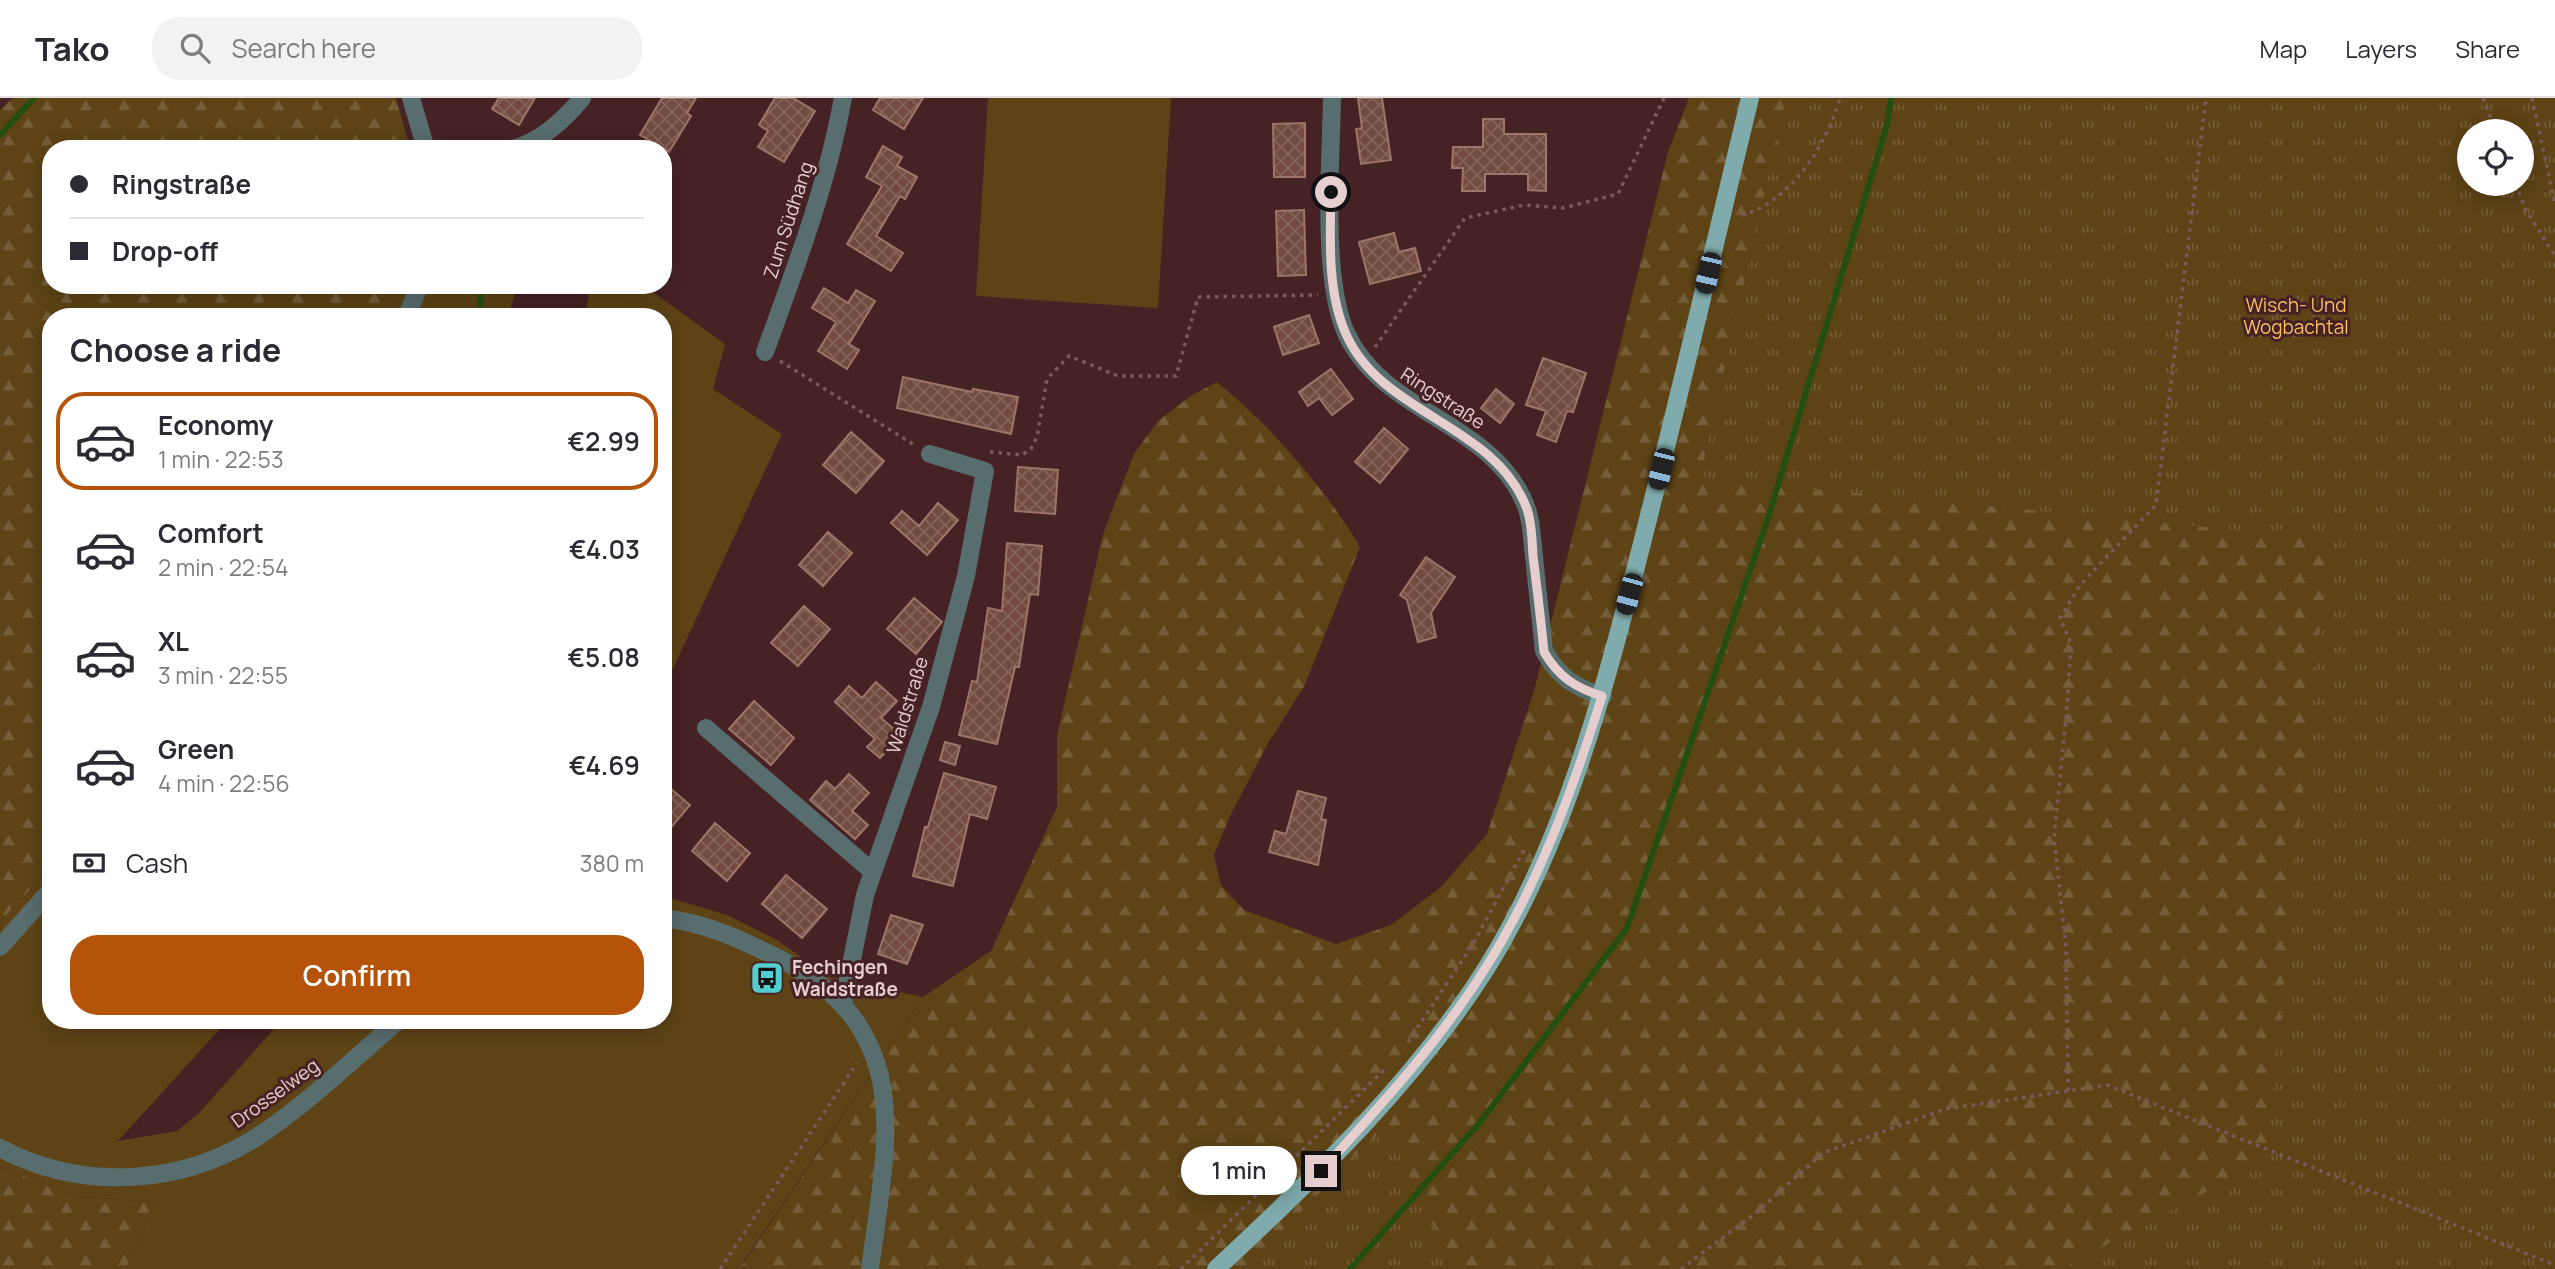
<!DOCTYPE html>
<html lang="en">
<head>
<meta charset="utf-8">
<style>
	:root { --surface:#fff; --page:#f2f2f3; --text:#2b2b33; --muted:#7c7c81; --line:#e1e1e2; --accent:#b45309 }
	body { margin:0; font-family:Manrope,sans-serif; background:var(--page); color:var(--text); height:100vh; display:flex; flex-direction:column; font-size:26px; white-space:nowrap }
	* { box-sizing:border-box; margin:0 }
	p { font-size:23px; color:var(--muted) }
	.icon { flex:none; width:38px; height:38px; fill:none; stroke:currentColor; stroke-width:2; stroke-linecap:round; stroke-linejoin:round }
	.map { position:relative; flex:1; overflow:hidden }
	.details { position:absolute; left:42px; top:210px; width:630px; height:721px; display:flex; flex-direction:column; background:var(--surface); border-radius:28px; box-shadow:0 4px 18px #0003 }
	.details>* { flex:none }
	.top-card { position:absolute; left:42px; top:42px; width:630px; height:154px; border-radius:28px; box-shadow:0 4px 18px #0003; display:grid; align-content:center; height:154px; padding:0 28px; background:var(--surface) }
	.buttons { position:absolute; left:2457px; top:21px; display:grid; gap:14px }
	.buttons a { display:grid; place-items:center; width:77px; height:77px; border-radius:50%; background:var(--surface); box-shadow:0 4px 18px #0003; font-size:35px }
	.end { position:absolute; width:32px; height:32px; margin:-16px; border:9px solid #e6cdce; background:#111; box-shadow:0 0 0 4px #111 }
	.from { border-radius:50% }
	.bubble { position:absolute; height:49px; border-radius:24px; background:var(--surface); box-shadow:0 4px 18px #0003; font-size:23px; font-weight:600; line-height:49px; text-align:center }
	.car { position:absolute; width:21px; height:42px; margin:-21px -10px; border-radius:9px; box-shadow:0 0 5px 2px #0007; background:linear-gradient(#222 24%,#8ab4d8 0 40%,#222 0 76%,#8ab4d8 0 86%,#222 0) }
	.top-card b { display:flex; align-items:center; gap:24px; height:66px; font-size:26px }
	.top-card b+b { border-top:2px solid var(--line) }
	.top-card i { width:18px; height:18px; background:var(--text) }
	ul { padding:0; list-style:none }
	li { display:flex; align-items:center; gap:21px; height:98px; margin:0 14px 10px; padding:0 14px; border:4px solid transparent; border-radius:28px }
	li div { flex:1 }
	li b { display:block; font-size:26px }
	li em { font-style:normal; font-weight:600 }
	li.active { border-color:var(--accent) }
	li>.icon { width:63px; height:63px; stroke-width:1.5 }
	h2 { padding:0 28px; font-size:32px; line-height:84px }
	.pay { display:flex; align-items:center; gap:18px; height:77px; padding:0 28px; font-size:26px }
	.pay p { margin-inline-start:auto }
	.action { display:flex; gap:14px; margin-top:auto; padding:14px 28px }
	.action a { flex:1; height:80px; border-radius:28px; background:var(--accent); color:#fff; font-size:28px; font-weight:600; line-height:80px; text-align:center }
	header { display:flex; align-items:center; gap:42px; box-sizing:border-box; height:98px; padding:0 35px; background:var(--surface); border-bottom:2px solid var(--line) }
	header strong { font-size:33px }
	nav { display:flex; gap:38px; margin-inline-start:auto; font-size:24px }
	.search { width:490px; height:63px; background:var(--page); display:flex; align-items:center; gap:18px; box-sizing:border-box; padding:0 24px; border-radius:28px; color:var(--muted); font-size:26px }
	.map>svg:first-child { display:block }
</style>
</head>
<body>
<header>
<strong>Tako</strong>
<div class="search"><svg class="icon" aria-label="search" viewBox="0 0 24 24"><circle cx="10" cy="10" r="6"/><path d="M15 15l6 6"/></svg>Search here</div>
<nav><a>Map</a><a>Layers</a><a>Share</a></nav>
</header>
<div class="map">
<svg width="2555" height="1171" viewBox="0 0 2555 1171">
	<defs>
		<pattern id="forest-firs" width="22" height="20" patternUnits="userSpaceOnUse" patternTransform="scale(1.75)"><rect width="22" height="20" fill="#5d4316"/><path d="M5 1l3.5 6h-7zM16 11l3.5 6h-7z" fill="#745d37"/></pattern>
		<pattern id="park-tufts" width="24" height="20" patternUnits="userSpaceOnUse" patternTransform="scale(1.75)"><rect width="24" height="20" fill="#5d4316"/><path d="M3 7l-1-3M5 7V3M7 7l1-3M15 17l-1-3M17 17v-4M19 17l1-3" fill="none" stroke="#745d37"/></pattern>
		<pattern id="building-cross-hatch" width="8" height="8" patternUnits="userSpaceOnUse" patternTransform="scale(1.75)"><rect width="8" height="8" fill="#714b3f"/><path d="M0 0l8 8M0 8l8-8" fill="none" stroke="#85645a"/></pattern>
	</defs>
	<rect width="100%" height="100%" fill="#462224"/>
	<path fill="#5d4316" d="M988,0H1171L1158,210L976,198Z
		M405,187H516L509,219H392Z
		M591,187H643L725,246L713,291L782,336L663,592V219H585Z
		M51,769V922H228L118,1043L177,1033L199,1015L282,922H663V798L727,817L777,842L830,879L923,899L742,1166L723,1171H126L156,1104L81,1099L0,1069V824Z"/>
	<path fill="url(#forest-firs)" fill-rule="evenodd" d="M13,0H396L410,51H51V187H405L392,219H51V769L0,824V12Z
		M1689,0H2555V1171H723L743,1166L923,899L991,853L1057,709V638L1103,436L1134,356L1158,323L1192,297L1217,284C1270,327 1325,390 1360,449L1304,589L1268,645L1229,720L1214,757L1221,787L1244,812L1336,846L1391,827L1441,789L1487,736L1534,593L1668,54ZM2469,33H2522V86H2469Z
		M0,1069L81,1099L156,1104L126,1171H0Z"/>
	<path fill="url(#park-tufts)" fill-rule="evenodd" d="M1786,0H2555V1171H2061L2266,1062L2328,441L1700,380ZM2469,33H2522V86H2469Z
		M1379,1035L1392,1041L1454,1171H1244Z"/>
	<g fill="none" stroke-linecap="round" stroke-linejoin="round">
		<path stroke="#254f11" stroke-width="6" d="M0,37L34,0
			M480,219L481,187
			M1350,1171L1481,1023L1627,830L1768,420L1887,27L1891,0"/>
	</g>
	<path fill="url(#building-cross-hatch)" stroke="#9e7568" stroke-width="2" d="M499,0H535L519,27L492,11Z
		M662,0H696L687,15L691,18L669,54L640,37Z
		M775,0H793L815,13L784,64L758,49L768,33L759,27Z
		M880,0H923L904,31L873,12Z
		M1358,0H1382L1391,62L1361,66L1356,31L1362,30Z
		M1483,21H1504V36H1546V93L1528,92V76H1485V93H1462L1463,70H1452L1453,49H1483Z
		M1305,25V79H1274L1273,26Z
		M883,48L902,59L897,68L917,79L905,101L900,98L876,138L903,155L891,173L847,146L882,88L866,79Z
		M1304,112L1306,177L1278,178L1276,113Z
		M1394,135L1399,154L1415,150L1421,173L1370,186L1359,144Z
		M824,190L848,205L856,192L875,203L849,246L859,252L847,271L818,253L836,224L812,210Z
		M1309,217L1319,245L1283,257L1274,229Z
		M1543,260L1586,275L1573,314L1567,313L1556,344L1537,337L1546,313L1526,307Z
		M1331,271L1353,301L1332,317L1319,300L1308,308L1299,294Z
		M903,279L972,294L973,291L1018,299L1011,336L897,310Z
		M1496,291L1514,306L1500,325L1481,310Z
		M1384,330L1408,351L1380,385L1355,364Z
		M851,334L884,363L856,395L823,367Z
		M1018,369L1058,372L1055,416L1015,413Z
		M938,405L958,422L927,457L891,425L902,413L919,428Z
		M828,434L852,455L823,488L799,467Z
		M1007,445L1042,448L1038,497L1030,496L1019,569H1015L997,646L959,637L972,583L977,584L988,510L1002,513Z
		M1426,459L1455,479L1431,515L1436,539L1418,544L1407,502L1400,497Z
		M914,500L942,524L916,556L887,531Z
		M804,508L830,531L798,568L771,545Z
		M876,584L897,603L881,620L901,637L880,660L867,649L875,641L835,604L849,588L862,600Z
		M754,603L794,640L771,667L729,631Z
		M945,644L960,648L955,667L940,662Z
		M944,675L996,689L987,721L970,716L953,788L913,778L925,729H928Z
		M849,676L869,695L852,713L868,727L855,741L810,702L826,683L835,691Z
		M663,684L690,707L663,739Z
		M1298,693L1326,700L1321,721L1326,722L1318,767L1269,754L1275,733L1286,736Z
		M715,725L750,755L727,783L692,753Z
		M786,777L827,811L802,840L762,806Z
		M891,817L923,827L907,866L878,856Z"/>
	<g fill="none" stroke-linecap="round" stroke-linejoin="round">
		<path stroke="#7a5a5b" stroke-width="3.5" stroke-dasharray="3.5 5" stroke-linecap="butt" d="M2483,0L2496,33
			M2532,0L2555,106
			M2516,86L2526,112L2555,158
			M1742,117C1791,104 1827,46 1840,0
			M1375,249L1465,120L1524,107L1563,110L1618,96L1664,0
			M780,263L916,348
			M990,354L1022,357L1031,351L1037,339L1047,281L1069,258L1118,278H1176L1198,199L1318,197
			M1408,944L1473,846L1525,750
			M2068,993L2066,849L2054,739L2066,621L2071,546L2060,520L2080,487L2156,407L2206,0
			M720,1171L857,965
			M1181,1171L1387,969
			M1681,1171L1757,1114L1823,1055L1946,1011L2107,987L2555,1167"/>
		<path stroke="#586d6e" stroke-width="18" d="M411,0L426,51
			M1332,0C1331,62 1321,183 1347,237C1385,317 1497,325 1527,411C1532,425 1532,444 1534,458C1537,490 1541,522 1544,553C1558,578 1575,590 1603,598
			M512,51C539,45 565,21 582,0
			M406,219L420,187
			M765,254C795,171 827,88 843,0
			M706,630L873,774
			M663,820C706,825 740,841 778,860C918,932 887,1041 870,1171
			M0,849L51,792
			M843,906L865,797L931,609L966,478L985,373L930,356
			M0,1050C83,1094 185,1088 263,1035C311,1002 355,960 399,922"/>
		<path stroke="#7fabac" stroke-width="18" d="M1216,1171C1316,1078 1416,983 1489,866C1566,740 1602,599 1639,457C1678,305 1713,152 1750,0"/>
	</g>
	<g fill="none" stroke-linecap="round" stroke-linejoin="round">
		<path stroke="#e6cdce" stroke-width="9" d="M1321,1073C1381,1007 1441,942 1488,866C1540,783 1573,691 1602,598C1575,590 1558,578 1544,554C1541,522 1537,490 1533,458C1532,443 1532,425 1527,411C1495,325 1382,318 1346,236C1327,194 1330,139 1331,94"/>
	</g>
	<defs>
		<symbol id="bus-square" viewBox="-11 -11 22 22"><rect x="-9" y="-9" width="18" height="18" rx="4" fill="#52cdd0" stroke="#462224"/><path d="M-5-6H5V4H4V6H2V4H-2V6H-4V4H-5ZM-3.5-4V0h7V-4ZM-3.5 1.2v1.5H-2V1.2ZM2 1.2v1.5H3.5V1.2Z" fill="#111"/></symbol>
	</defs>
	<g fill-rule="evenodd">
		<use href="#bus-square" x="748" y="861" width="38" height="38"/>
	</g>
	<g text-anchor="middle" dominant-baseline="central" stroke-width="6" stroke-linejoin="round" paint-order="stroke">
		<g font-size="19" fill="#e6cdce" stroke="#462224">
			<text transform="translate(788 122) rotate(-72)">Zum Südhang</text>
			<text transform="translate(1443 300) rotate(33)">Ringstraße</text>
			<text transform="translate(907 607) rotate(-73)">Waldstraße</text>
			<text transform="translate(275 995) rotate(-36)">Drosselweg</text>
		</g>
		<g font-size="19" fill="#f8bf65" stroke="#462224">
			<text x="2296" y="207">Wisch- Und<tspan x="2296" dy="22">Wogbachtal</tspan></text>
		</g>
		<g font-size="19" font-weight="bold" fill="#e6cdce" stroke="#462224" text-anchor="start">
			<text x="792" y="869">Fechingen<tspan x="792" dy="22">Waldstraße</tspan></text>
		</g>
	</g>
</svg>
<div class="buttons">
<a><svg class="icon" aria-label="locate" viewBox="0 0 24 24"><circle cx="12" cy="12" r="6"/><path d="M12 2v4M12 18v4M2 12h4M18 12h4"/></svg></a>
</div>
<i class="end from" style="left:1331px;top:94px"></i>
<i class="end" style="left:1321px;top:1073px"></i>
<div class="bubble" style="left:1181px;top:1048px;width:116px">1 min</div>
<i class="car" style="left:1708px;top:175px;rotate:193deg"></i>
<i class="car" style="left:1661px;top:371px;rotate:194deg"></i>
<i class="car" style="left:1629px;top:496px;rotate:195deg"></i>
<div class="top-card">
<b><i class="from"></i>Ringstraße</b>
<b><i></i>Drop-off</b>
</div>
<section class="details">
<h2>Choose a ride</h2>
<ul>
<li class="active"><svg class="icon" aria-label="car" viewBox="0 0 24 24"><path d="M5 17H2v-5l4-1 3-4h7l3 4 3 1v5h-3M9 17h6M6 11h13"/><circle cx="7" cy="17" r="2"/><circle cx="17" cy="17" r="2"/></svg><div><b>Economy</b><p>1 min · 22:53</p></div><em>€2.99</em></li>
<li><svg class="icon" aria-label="car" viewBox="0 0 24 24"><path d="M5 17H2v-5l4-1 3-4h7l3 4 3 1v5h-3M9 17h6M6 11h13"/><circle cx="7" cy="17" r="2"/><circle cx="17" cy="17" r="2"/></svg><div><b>Comfort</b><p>2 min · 22:54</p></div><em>€4.03</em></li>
<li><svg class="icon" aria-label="car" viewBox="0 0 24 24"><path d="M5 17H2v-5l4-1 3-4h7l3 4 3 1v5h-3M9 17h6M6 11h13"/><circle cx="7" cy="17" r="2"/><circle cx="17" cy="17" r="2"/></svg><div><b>XL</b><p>3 min · 22:55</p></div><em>€5.08</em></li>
<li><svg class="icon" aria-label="car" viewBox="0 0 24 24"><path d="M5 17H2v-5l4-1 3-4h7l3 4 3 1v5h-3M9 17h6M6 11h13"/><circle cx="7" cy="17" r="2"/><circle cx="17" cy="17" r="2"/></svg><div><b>Green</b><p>4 min · 22:56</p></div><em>€4.69</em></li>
</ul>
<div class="pay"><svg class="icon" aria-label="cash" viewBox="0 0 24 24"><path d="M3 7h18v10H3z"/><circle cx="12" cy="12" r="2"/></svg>Cash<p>380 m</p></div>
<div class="action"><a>Confirm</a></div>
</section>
</div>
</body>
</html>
